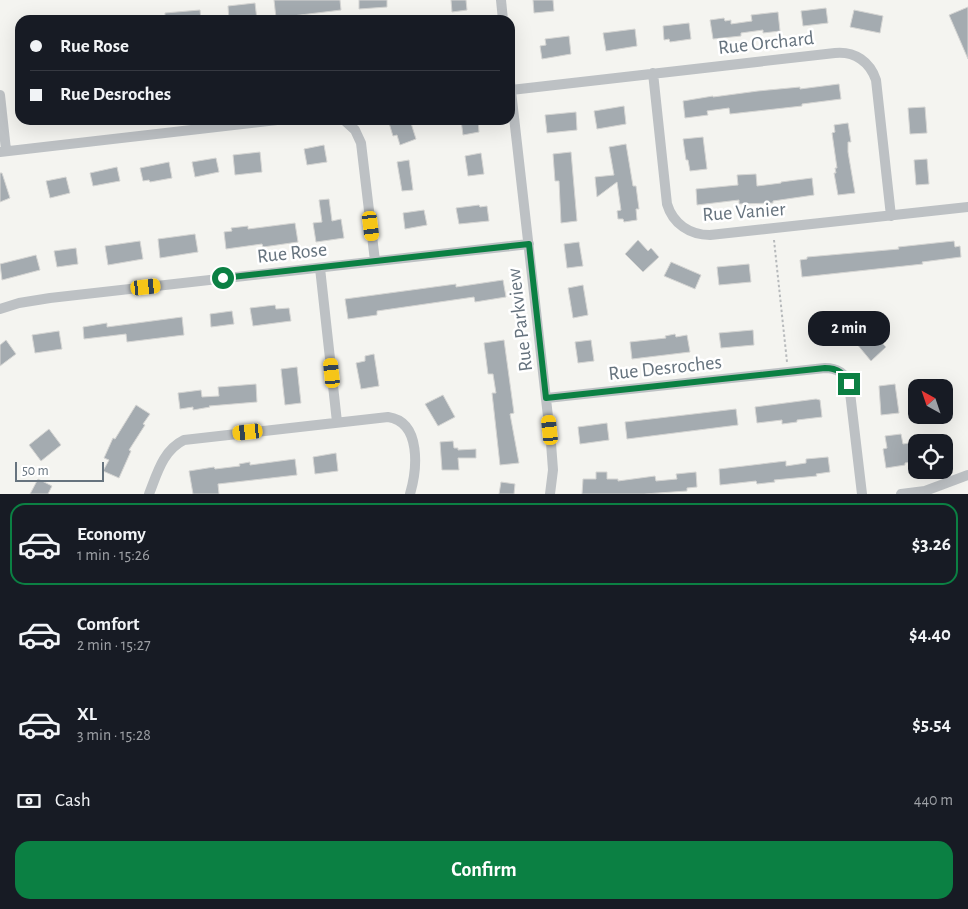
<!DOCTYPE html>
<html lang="en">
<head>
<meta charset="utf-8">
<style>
	:root { --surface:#171b24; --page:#20242c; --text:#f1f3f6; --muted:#9ea1a6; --line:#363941; --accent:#0b8043 }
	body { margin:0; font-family:"Alegreya Sans",sans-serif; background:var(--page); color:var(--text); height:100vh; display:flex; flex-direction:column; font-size:19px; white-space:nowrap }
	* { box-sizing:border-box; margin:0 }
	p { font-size:16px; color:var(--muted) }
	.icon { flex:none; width:28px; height:28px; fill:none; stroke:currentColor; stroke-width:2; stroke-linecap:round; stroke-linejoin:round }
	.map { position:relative; height:494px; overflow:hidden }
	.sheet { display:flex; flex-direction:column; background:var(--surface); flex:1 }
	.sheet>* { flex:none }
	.hud { position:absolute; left:15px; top:15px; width:500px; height:110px; border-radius:15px; box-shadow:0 5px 20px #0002; display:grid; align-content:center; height:110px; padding:0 15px; background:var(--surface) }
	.needle { width:32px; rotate:320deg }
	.controls { position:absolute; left:908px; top:379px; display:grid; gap:10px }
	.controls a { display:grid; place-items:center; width:45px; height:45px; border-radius:10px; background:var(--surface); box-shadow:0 5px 20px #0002; font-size:25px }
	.scale { position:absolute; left:15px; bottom:12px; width:89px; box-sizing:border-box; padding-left:5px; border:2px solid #66737e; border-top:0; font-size:14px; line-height:18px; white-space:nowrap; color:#66737e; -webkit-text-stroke:4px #fff; paint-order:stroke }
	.end { position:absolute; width:22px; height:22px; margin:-11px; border:6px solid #0b8043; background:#fff; box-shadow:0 0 0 2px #fff }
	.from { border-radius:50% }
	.bubble { position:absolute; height:35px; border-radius:15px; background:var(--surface); box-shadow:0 5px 20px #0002; font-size:16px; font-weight:600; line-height:35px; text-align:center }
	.car { position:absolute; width:15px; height:30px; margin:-15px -8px; border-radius:6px; box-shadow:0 0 4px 1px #0007; background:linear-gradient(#f5c518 24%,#345 0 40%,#f5c518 0 76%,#345 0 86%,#f5c518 0) }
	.hud b { display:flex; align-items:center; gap:18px; height:48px; font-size:19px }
	.hud b+b { border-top:1px solid var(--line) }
	.hud i { width:12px; height:12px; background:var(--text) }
	ul { padding:9px 0 0; list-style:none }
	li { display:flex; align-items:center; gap:15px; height:82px; margin:0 10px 8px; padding:0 5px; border:2px solid transparent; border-radius:15px }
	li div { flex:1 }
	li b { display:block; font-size:19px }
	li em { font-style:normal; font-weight:600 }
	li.active { border-color:var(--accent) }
	li>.icon { width:45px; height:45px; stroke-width:1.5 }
	.pay { display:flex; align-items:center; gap:12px; height:55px; padding:0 15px; font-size:19px }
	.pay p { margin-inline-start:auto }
	.cta { display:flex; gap:10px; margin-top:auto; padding:10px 15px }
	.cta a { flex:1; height:58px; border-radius:15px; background:var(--accent); color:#fff; font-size:20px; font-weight:600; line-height:58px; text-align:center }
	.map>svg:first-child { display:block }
</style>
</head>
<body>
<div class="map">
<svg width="968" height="494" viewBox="0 0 968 494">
	<rect width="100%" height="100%" fill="#f4f4f0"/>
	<path fill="#a4abb0" stroke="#d5d5d3" d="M274,0H340L341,10L276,18Z
		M359,0H387V7L359,9Z
		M451,0H466L467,10L452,12Z
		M533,0H553L554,11L534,13Z
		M255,3L257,20H229L228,6Z
		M968,7V59L949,15Z
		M826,8L828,23L803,26L801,11Z
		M200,10L201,20H165V13Z
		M854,10L883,16L880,33L850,27Z
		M778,12L780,31L763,33V30L741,33V36L713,39L710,20L724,18L725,21L731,20V24L752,21L751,15Z
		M689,23L691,39L670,42L669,39L664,40L663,26Z
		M635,29L637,46L606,51L603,33Z
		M569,36L571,54L542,59L540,46L546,45L545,39Z
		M839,84L841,99L802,104V106L730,114L729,108L707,111L708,115L685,118L683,101L713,96V97L758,91L800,87V89Z
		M624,106L626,124L597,129L594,111Z
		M925,107L927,133L910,134L908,108Z
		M576,112L577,130L547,133L545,115Z
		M388,120H410L416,139L400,145L397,135L393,136Z
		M461,120H478L479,132L463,135Z
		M848,123L851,142H848V152L855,193L838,195L834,173H836L835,168H837L832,133L835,132L834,125Z
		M703,137L707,169L690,171L688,160H686L683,139Z
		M626,144L633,186H636L639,209H636L637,220L624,222L623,219H618L617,211L621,210L617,182L597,197L595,177L614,175L609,147Z
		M324,145L327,162L307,165L304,149Z
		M260,152L262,172L235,175L233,155Z
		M571,152L577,221L561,223L559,181H555L553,154Z
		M481,153L484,174L468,176L465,156Z
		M216,158L219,172L195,177L192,162Z
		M927,159L929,184L916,185L914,160Z
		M409,160L413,190L402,191L397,162Z
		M169,162L172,178L150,182L149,180L143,181L140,168Z
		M117,167L120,181L93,186L90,173Z
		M0,173H2L10,198L0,202Z
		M756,174L757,186L781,183V182L812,178L814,195L773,201V203L739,204V200L697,205L696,189L738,185L737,175Z
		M66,177L70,193L50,198L46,181Z
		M329,199L332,221L341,219L344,238L316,242L313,223L322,222L319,200Z
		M479,205L480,207L487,206L489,221L459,224L456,208Z
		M424,210L427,225L405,229L403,213Z
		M295,223L298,242L263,247L262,244L226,249L224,232L232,231L231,228L248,226V229Z
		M195,234L198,252L160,258L158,239Z
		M638,240L648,251L651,248L659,257L643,272L625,254Z
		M140,241L143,259L108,265L105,246Z
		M954,241L955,247L960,246L961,257L922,262L923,264L802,277L800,260L807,259V257L899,249L898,247Z
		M579,242L583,266L567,268L564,244Z
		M76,248L78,264L57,267L54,251Z
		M36,255L40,270L2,280L0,264Z
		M671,262L701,275L695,289L664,276Z
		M749,264L751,282L719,285L717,267Z
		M503,280L506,297L475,302L474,297L377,311V315L348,319L345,299L456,284V287Z
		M583,285L588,315L573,318L568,288Z
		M275,305L276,309L289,308L291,321L253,326L250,308Z
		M232,311L234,324L211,327L210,314Z
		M182,317L184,335L127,342L126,334L84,339L83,327L107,323V327Z
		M831,318L833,338L811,340L809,325L815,324V320Z
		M865,325L886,347L871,361L856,343L857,341L853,336Z
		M753,330L754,345L721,348L719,333Z
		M59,331L62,349L35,353L32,335Z
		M675,334L676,337L687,335L690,352L632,359L630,342L666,338L665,336Z
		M6,340L16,354L0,366V345Z
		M504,340L514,413L510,414L519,463L500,465L492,393H496L493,374H488L484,343Z
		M591,340L594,361L578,363L575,342Z
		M374,354L379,386L361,389L356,363L365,361V356Z
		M297,367L301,403L285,405L281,369Z
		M256,384L257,402L209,406L210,407L193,410V407L180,409L178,393L201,390L202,397L219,396L218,387Z
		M895,384L899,413L881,415L879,386Z
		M443,395L455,417L438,426L425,404Z
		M816,399L820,400L822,417L797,420V422L782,424V420L757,423L755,407Z
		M136,405L150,414L143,424L145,425L129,450L131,451L119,478L103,471L109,460L104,458L113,438L115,439Z
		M736,409L738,425L627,439L625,422Z
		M607,423L609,440L580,444L578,427Z
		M49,429L61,445L41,461L29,445Z
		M901,434L903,444L909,443L912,462L905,463V465L886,468L883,449L887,448L885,436Z
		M453,441L454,448H458V450L476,449V458H458L459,470H442L440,442Z
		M336,453L338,471L315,474L313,457Z
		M828,457L830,472L816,474L817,476L774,480L775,482L757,484L756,481L720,485L719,469L786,461V466L806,463V459Z
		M295,459L297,475L218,484L219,494H193L189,471L214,467L215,469L240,466L239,464L250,462V465Z
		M596,472H607V479H618V481L655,476L656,481L677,479L676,474L696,472L697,487L687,488V491L644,494H582L583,479H596Z
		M38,479L52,486L48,494H30Z
		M501,482L515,484L514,494H499Z"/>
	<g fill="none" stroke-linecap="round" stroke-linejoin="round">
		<path stroke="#b7babc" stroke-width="2" stroke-dasharray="2.5 2.5" stroke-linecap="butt" d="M774,240L787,362"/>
		<path stroke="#bdc1c4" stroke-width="10" d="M501,0L503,20
			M653,73L667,204C673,224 690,235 710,235L968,207
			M510,82L551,443L553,470L550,494
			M511,90L835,53C855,51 870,62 876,80L891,216
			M0,95L6,150
			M344,120L355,130L361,143L375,261
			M0,152L277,120
			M320,268L337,422
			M0,309L19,303L50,298L529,244
			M547,398L825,368C837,368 845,373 849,384L862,494
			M149,494C157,474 163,450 184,440L388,417C422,422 417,470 410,494
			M901,494L925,491L968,475"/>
	</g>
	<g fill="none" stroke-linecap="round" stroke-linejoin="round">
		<path stroke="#0b8043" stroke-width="6" d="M223,278L529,244L546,398L825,368C837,368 845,373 849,384"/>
	</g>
	<g text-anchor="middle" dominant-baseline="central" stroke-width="5" stroke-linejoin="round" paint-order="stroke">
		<g font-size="20" fill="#66737e" stroke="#fff">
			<text transform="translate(766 43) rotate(-6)">Rue Orchard</text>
			<text transform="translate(744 212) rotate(-4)">Rue Vanier</text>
			<text transform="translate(292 253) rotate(-6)">Rue Rose</text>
			<text transform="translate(520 320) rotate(-97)">Rue Parkview</text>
			<text transform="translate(665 368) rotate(-6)">Rue Desroches</text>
		</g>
	</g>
</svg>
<div class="controls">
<a><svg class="needle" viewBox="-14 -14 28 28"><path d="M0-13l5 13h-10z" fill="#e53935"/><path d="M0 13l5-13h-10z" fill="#9ea1a6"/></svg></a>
<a><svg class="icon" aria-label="locate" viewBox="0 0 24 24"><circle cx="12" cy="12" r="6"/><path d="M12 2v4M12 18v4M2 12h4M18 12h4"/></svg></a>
</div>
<div class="scale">50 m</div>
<i class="end from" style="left:223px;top:278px"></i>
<i class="end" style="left:849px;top:384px"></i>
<div class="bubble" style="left:808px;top:311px;width:82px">2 min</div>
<i class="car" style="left:371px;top:226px;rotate:173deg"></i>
<i class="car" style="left:146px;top:287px;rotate:84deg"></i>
<i class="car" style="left:332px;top:373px;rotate:354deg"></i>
<i class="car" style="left:550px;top:430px;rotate:354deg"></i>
<i class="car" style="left:248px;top:432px;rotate:264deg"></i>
<div class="hud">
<b><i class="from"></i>Rue Rose</b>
<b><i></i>Rue Desroches</b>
</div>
</div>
<section class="sheet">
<ul>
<li class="active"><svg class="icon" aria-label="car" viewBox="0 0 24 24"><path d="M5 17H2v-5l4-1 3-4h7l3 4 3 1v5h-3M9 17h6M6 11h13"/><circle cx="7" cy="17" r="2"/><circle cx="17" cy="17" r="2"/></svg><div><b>Economy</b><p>1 min · 15:26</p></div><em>$3.26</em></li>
<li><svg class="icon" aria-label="car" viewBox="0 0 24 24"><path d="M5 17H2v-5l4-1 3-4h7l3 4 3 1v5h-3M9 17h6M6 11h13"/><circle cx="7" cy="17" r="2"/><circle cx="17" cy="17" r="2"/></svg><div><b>Comfort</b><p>2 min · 15:27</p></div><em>$4.40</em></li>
<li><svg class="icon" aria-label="car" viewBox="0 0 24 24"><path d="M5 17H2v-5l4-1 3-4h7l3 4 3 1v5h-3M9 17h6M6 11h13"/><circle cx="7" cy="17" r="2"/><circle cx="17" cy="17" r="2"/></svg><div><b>XL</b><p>3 min · 15:28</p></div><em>$5.54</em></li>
</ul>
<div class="pay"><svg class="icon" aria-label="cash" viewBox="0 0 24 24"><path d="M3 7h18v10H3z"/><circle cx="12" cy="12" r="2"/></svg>Cash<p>440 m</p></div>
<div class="cta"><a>Confirm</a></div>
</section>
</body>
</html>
